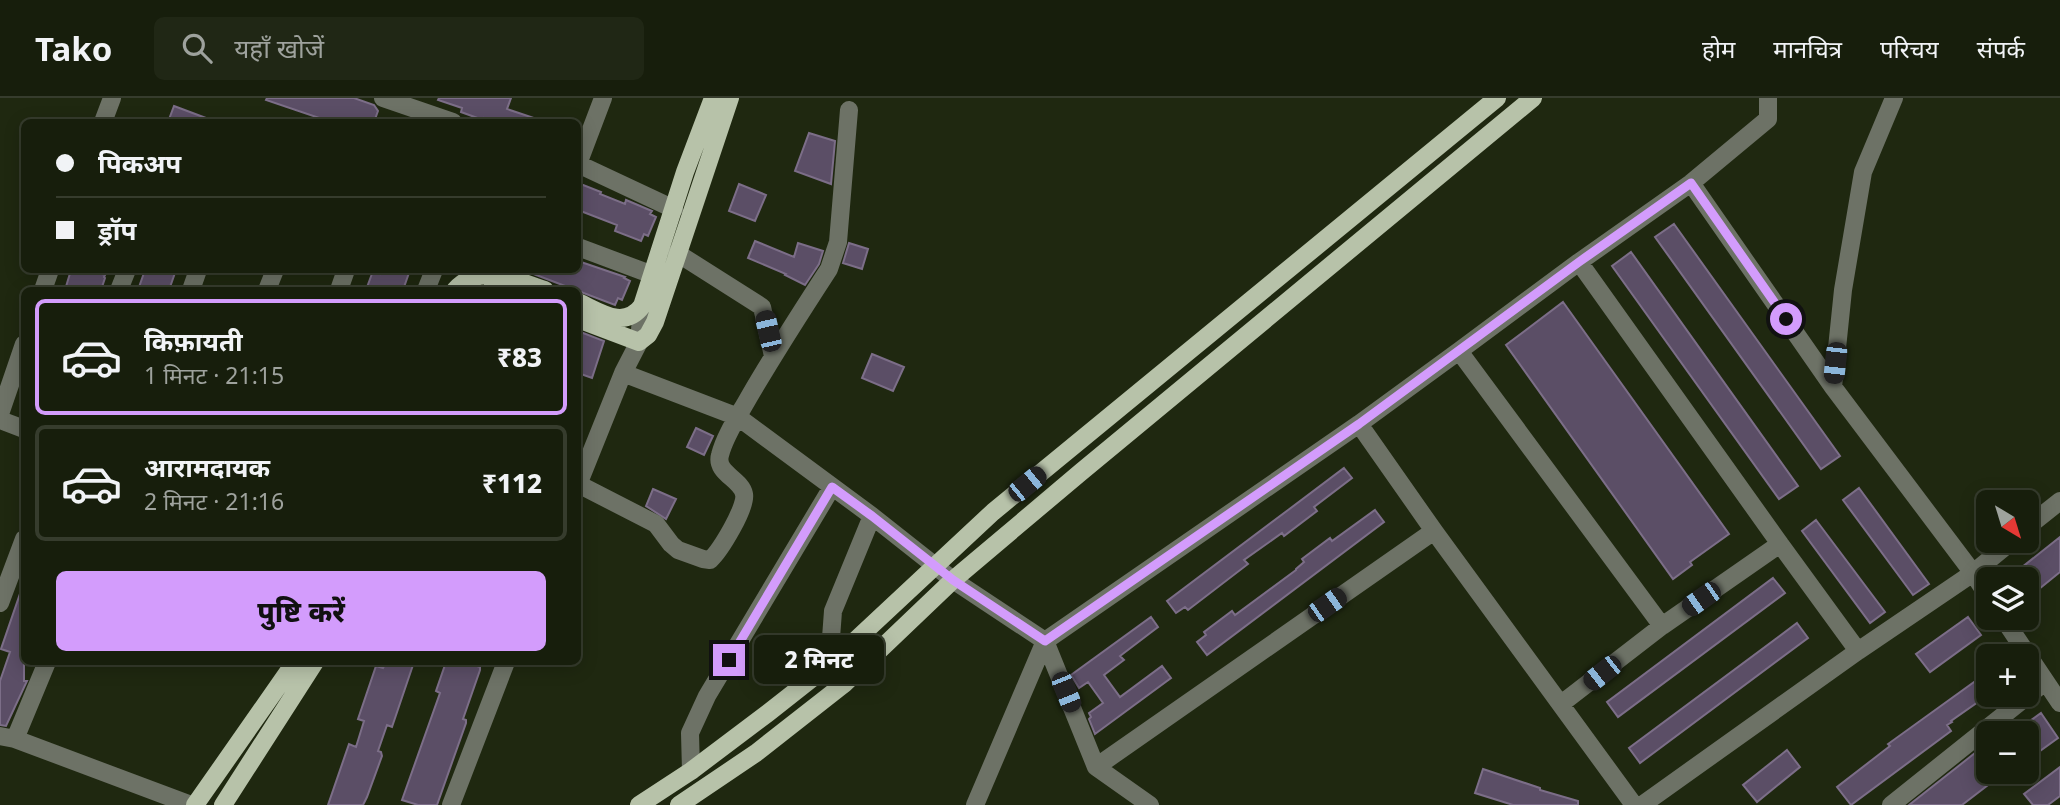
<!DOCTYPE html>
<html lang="hi">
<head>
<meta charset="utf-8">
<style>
	:root { --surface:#171e0c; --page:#202715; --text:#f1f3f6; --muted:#9ea29d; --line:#363c2d; --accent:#d39cfc }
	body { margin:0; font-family:"Noto Sans","Noto Sans Devanagari",sans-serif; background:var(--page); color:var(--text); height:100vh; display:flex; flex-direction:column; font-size:26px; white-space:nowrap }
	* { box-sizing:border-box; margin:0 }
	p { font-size:23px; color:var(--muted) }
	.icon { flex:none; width:38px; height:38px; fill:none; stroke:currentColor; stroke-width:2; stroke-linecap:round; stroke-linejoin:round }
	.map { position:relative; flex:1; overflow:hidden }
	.sheet { position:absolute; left:21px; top:189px; width:560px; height:378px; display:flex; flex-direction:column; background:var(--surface); border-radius:10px; box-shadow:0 4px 18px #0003,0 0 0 2px var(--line) }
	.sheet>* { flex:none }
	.hud { position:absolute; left:21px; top:21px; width:560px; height:154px; border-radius:10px; box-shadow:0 4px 18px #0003,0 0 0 2px var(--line); display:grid; align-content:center; height:154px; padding:0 35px; background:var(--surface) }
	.needle { width:46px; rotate:142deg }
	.buttons { position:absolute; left:1976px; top:392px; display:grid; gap:14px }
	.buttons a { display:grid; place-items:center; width:63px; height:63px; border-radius:10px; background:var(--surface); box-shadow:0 4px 18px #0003,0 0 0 2px var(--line); font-size:35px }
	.end { position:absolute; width:32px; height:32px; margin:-16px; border:9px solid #d39cfc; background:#111; box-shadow:0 0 0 4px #111 }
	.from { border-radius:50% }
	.bubble { position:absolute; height:49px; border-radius:10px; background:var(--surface); box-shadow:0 4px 18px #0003,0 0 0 2px var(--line); font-size:23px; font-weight:800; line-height:49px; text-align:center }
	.car { position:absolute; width:21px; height:42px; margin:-21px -10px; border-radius:9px; box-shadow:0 0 5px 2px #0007; background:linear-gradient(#222 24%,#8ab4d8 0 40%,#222 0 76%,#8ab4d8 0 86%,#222 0) }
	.hud b { display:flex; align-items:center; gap:24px; height:66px; font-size:26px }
	.hud b+b { border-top:2px solid var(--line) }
	.hud i { width:18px; height:18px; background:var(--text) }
	ul { padding:12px 0 0; list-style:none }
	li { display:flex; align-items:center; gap:21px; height:116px; margin:0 14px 10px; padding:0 21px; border:4px solid var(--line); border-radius:10px }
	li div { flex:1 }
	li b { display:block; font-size:26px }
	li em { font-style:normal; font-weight:800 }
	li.active { border-color:var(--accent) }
	li>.icon { width:63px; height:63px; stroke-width:1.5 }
	.action { display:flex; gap:14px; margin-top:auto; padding:14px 35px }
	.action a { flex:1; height:80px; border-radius:10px; background:var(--accent); color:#111; font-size:28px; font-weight:800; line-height:80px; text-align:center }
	header { display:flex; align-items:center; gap:42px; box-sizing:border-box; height:98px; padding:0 35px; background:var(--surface); border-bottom:2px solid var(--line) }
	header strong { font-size:33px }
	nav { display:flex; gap:38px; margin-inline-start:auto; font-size:24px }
	.search { width:490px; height:63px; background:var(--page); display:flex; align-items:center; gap:18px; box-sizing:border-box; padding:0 24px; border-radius:10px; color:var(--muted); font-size:26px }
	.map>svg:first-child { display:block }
</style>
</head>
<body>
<header>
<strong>Tako</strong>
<div class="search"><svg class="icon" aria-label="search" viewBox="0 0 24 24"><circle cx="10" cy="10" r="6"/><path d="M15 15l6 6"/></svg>यहाँ खोजें</div>
<nav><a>होम</a><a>मानचित्र</a><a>परिचय</a><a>संपर्क</a></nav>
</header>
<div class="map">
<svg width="2060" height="707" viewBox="0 0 2060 707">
	<rect width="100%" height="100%" fill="#1f2810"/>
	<path fill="#5b4e66" stroke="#7c6e88" stroke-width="2" d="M267,0H354L374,7L378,13L374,24H331L266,2Z
		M439,0H511L507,11L540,22L539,24H496L484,20L483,22L461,14L462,10L438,2Z
		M174,8L214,23V24H168Z
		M809,35L835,43L831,86L795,73Z
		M578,85L601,94L600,96L625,106L626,102L652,113L650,116L656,119L648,138L644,136L641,143L615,133L617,127L578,112Z
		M739,86L766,97L755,123L729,113Z
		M1674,126L1840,358L1821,371L1655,139Z
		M755,143L794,159L798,145L823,153L819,166L805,187L785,177L786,176L748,160Z
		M849,145L868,151L862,171L843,165Z
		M1631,154L1798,388L1779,401L1612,168Z
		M578,163L625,179L624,180L630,183L622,202L618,200L615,207L523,172H578Z
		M71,172H91L105,177L104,179L105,180L101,192H65Z
		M145,172H176L169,192H138Z
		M382,172H410L403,192H366L373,173L380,176Z
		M1563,204L1729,436L1690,464L1692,467L1673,481L1506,247Z
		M578,233L604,243L592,280L578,275Z
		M872,256L904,269L893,293L862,280Z
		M696,330L713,338L704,357L687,349Z
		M1344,370L1352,380L1314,409L1317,413L1284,438L1282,435L1244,462L1248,466L1188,512L1185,509L1176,515L1167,503Z
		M1859,390L1929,486L1913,497L1843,402Z
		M653,391L676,401L666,421L646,408Z
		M1375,412L1384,424L1207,557L1197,544L1206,537L1204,534L1232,513L1235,517L1296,472V471L1304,464L1302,461L1330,440L1332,443Z
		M1816,422L1885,514L1870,525L1802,433Z
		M2060,439V474L2039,491L2037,488L2026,497V481H2007Z
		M1773,480L1785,495L1618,619L1607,604Z
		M22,490L24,491V583H27L6,628L0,627V583L10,554L1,551Z
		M1151,519L1158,529L1120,558L1124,562L1104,577L1120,599L1162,568L1171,580L1095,636L1089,621L1091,619L1089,615L1103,605L1088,584L1079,590L1071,577Z
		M1968,519L1981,537L1930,574L1916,556Z
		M1797,525L1808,540L1640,665L1629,650Z
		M386,564H414L392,629L387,627L378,653L381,654L382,658L367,699L363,707H328L349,646L356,649L364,623L358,621L376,568L383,570Z
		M446,564H465L480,569V572L463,621L466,622V625L437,707H418L402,702L440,595L436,593Z
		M1988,574V597L1951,623L1952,624L1947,627L1951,633L1851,707L1837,689L1890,648L1888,646Z
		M2041,615L2058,640L2026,663V635H2013Z
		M1787,652L1800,669L1757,704L1743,687Z
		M1975,655L1988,674H2005L1962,707H1909Z
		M2060,669V698L2048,707H2033L2024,696Z
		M1483,671L1540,690V692L1578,703V707H1513L1475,695Z"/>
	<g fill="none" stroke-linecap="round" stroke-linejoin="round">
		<path stroke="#6d7266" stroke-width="18" d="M383,0L453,24
			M103,24L112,0
			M578,66L674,111
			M578,66L603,0
			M1691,85L1833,289L1973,475L1988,498
			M578,149L653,177
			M677,155L762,209L773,258
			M1579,164L1780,446L1858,553
			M43,192L50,172
			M119,192L127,172
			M191,192L198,172
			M267,192L275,172
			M339,192L346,172
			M426,192L434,172
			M1459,253L1662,528
			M623,275L738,319L872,418L953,482L1045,543L1096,669
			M1833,289L1843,192L1863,74L1894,0
			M0,316L24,246
			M0,322L24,331
			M1359,326L1434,433L1634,707
			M578,386L656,426L671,446L678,452L703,461L710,462C720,453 747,409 744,396C741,381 715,375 720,357C725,337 739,317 749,299C774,256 801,214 829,171L838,144L849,12
			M578,387L623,275L639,244L642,208
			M2026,430L2060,403
			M0,505L24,441
			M2003,520L2060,605
			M844,586L829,567L833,513L872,418
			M1561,606L1662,528L1780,446
			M0,638L15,641L191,707
			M15,641L47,564
			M691,673L690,635L707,598L832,389
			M451,707L506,564
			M975,707L1045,543L1359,326L1459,253L1579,164L1691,85L1768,21V0
			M1150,707L1096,669L1434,433
			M1642,707L1858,553L1973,475L2012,443
			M1891,707L2045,584"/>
		<path stroke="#b7c2a9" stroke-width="18" d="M455,192C481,164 514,182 545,192
			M491,192H492
			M578,204C600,214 624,232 642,208L685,74L713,0
			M578,221L639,244L648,237L655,224L730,0
			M195,707L295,564
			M223,707L315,564
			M639,707L691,673L768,615L829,567L993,414L1497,0
			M679,707L756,655L844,586L953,482L1081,374L1533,0"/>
	</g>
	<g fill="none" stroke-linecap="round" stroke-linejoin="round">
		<path stroke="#d39cfc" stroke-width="9" d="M729,562L832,389L872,418L953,482L1045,543L1359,326L1579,164L1691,85L1786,221"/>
	</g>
</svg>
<div class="buttons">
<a><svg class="needle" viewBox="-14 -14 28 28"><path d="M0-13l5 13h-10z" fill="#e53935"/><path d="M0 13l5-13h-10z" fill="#9ea29d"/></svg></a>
<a><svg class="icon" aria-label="layers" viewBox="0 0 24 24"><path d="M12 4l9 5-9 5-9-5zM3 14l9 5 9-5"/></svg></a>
<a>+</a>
<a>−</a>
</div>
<i class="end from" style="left:1786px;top:221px"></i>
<i class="end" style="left:729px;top:562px"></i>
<div class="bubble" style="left:754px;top:537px;width:130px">2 मिनट</div>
<i class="car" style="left:768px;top:233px;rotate:347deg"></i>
<i class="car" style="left:1835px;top:265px;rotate:186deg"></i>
<i class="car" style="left:1027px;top:386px;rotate:51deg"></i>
<i class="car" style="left:1701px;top:501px;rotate:235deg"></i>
<i class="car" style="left:1327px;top:507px;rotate:55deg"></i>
<i class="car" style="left:1602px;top:575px;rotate:232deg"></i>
<i class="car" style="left:1066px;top:594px;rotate:158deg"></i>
<div class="hud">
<b><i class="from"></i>पिकअप</b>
<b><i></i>ड्रॉप</b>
</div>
<section class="sheet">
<ul>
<li class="active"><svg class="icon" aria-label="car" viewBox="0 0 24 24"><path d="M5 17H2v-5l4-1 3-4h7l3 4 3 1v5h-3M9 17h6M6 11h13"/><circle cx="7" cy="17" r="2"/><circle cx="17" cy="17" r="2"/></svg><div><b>किफ़ायती</b><p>1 मिनट · 21:15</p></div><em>₹83</em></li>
<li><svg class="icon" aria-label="car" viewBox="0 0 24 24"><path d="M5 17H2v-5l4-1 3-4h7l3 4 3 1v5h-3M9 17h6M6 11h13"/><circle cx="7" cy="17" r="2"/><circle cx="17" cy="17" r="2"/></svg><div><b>आरामदायक</b><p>2 मिनट · 21:16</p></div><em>₹112</em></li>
</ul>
<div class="action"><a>पुष्टि करें</a></div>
</section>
</div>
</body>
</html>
